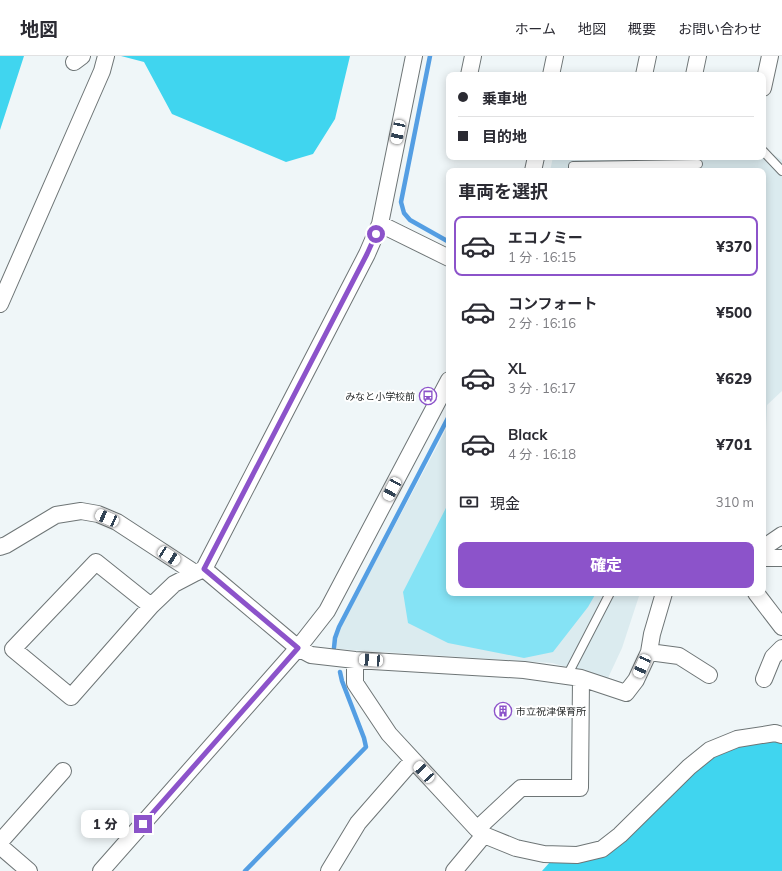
<!DOCTYPE html>
<html lang="ja">
<head>
<meta charset="utf-8">
<style>
	:root { --surface:#fff; --page:#f7f7f7; --text:#2b2b33; --muted:#7c7c81; --line:#e1e1e2; --accent:#8c53ca }
	body { margin:0; font-family:Mulish,"Noto Sans JP",sans-serif; background:var(--page); color:var(--text); height:100vh; display:flex; flex-direction:column; font-size:15px; white-space:nowrap }
	* { box-sizing:border-box; margin:0 }
	p { font-size:13px; color:var(--muted) }
	.icon { flex:none; width:22px; height:22px; fill:none; stroke:currentColor; stroke-width:2; stroke-linecap:round; stroke-linejoin:round }
	.map { position:relative; flex:1; overflow:hidden }
	.panel { position:absolute; left:446px; top:112px; width:320px; height:428px; display:flex; flex-direction:column; background:var(--surface); border-radius:8px; box-shadow:0 2px 10px #0003 }
	.panel>* { flex:none }
	.hud { position:absolute; left:446px; top:16px; width:320px; height:88px; border-radius:8px; box-shadow:0 2px 10px #0003; display:grid; align-content:center; height:88px; padding:0 12px; background:var(--surface) }
	.end { position:absolute; width:18px; height:18px; margin:-9px; border:5px solid #8c53ca; background:#fff; box-shadow:0 0 0 2px #fff }
	.from { border-radius:50% }
	.bubble { position:absolute; height:28px; border-radius:8px; background:var(--surface); box-shadow:0 2px 10px #0003; font-size:13px; font-weight:800; line-height:28px; text-align:center }
	.car { position:absolute; width:12px; height:24px; margin:-12px -6px; border-radius:5px; box-shadow:0 0 3px 1px #0007; background:linear-gradient(#fff 24%,#345 0 40%,#fff 0 76%,#345 0 86%,#fff 0) }
	.hud b { display:flex; align-items:center; gap:14px; height:38px; font-size:15px }
	.hud b+b { border-top:1px solid var(--line) }
	.hud i { width:10px; height:10px; background:var(--text) }
	ul { padding:0; list-style:none }
	li { display:flex; align-items:center; gap:12px; height:60px; margin:0 8px 6px; padding:0 4px; border:2px solid transparent; border-radius:8px }
	li div { flex:1 }
	li b { display:block; font-size:15px }
	li em { font-style:normal; font-weight:800 }
	li.current { border-color:var(--accent) }
	li>.icon { width:36px; height:36px; stroke-width:1.5 }
	h2 { padding:0 12px; font-size:18px; line-height:48px }
	.pay { display:flex; align-items:center; gap:10px; height:44px; padding:0 12px; font-size:15px }
	.pay p { margin-inline-start:auto }
	.primary-button { display:flex; gap:8px; margin-top:auto; padding:8px 12px }
	.primary-button a { flex:1; height:46px; border-radius:8px; background:var(--accent); color:#fff; font-size:16px; font-weight:800; line-height:46px; text-align:center }
	header { display:flex; align-items:center; gap:24px; box-sizing:border-box; height:56px; padding:0 20px; background:var(--surface); border-bottom:1px solid var(--line) }
	header strong { font-size:19px }
	nav { display:flex; gap:22px; margin-inline-start:auto; font-size:14px }
	.map>svg:first-child { display:block }
</style>
</head>
<body>
<header>
<strong>地図</strong>
<nav><a>ホーム</a><a>地図</a><a>概要</a><a>お問い合わせ</a></nav>
</header>
<div class="map">
<svg width="782" height="815" viewBox="0 0 782 815">
	<rect width="100%" height="100%" fill="#eff6f8"/>
	<path fill="#dbebef" d="M763,92L782,104V335L767,349L766,374L763,378V115H550L553,101H763Z
		M449,368V537H640L622,592L608,622L552,607L337,593L336,583L347,559Z"/>
	<path fill="#85e3f5" d="M449,446V537H596L588,551L553,596L524,602L448,587L408,567L403,536Z"/>
	<path fill="#40d5ef" d="M0,0H24L0,74Z
		M121,0H350L335,63L313,98L286,106L172,58L144,6Z
		M782,680V815H542L550,806L591,802L711,697Z"/>
	<g fill="none" stroke-linecap="round" stroke-linejoin="round">
		<path stroke="#549ee3" stroke-width="4.5" d="M430,0L401,146L404,157L410,164L449,186
			M334,592L335,582L339,571L449,360
			M245,815L366,691L364,682L342,625L340,616"/>
		<defs>
			<path id="lane" d="M763,95L782,115
				M573,115V110L698,108
				M567,620L610,537"/>
			<path id="street" d="M74,6L82,0
				M469,19L473,0
				M551,19L555,0
				M644,19L648,0
				M694,19L698,0
				M763,32L770,0
				M533,115L536,101
				M380,168L449,202
				M0,248L102,15L106,0
				M0,491L6,489L56,459L81,455L98,458L117,466L195,517L204,513L298,592L311,599L355,604L524,614L581,622L626,637L636,624L649,596L652,578L664,537
				M763,492L782,479
				M763,502H782
				M204,513L367,198L380,168L414,0
				M756,537L782,571
				M151,550L96,506L13,593L71,641L151,550L174,528L195,517
				M649,596L679,600L709,619
				M355,604V627L389,678L477,773L521,732H580L581,622
				M764,623L773,601L782,592
				M484,779L516,792L544,798L577,799L602,793L620,779L689,711L710,694L737,683L775,677L782,679
				M0,786L63,715
				M0,790L29,815
				M101,815L298,592L327,555L449,324
				M329,815L358,767L413,704
				M454,815L484,779L477,773"/>
		</defs>
		<use href="#lane" stroke="#6e7576" stroke-width="10"/>
		<use href="#street" stroke="#6e7576" stroke-width="18"/>
		<use href="#lane" stroke="#fff" stroke-width="8"/>
		<use href="#street" stroke="#fff" stroke-width="16"/>
	</g>
	<g fill="none" stroke-linecap="round" stroke-linejoin="round">
		<path stroke="#8c53ca" stroke-width="5" d="M143,768L298,592L204,513L367,198L376,178"/>
	</g>
	<defs>
		<symbol id="bus-ring" viewBox="-11 -11 22 22"><circle r="9.5" fill="#fff" stroke="#8c53ca" stroke-width="1.5"/><path d="M-5-6H5V4H4V6H2V4H-2V6H-4V4H-5ZM-3.5-4V0h7V-4ZM-3.5 1.2v1.5H-2V1.2ZM2 1.2v1.5H3.5V1.2Z" fill="#8c53ca"/></symbol>
		<symbol id="building-ring" viewBox="-11 -11 22 22"><circle r="9.5" fill="#fff" stroke="#8c53ca" stroke-width="1.5"/><path d="M-4-6H4V6H1V3H-1V6H-4ZM-2.5-4.3h1.7v1.8h-1.7ZM.8-4.3h1.7v1.8H.8ZM-2.5-1h1.7V.8h-1.7ZM.8-1h1.7V.8H.8Z" fill="#8c53ca"/></symbol>
	</defs>
	<g fill-rule="evenodd">
		<use href="#bus-ring" x="418" y="330" width="20" height="20"/>
		<use href="#building-ring" x="493" y="645" width="20" height="20"/>
	</g>
	<g text-anchor="middle" dominant-baseline="central" stroke-width="4" stroke-linejoin="round" paint-order="stroke">
		<g font-size="10" fill="#292c2c" stroke="#fff" text-anchor="end">
			<text x="415" y="340">みなと小学校前</text>
			<text x="516" y="655" text-anchor="start">市立祝津保育所</text>
		</g>
	</g>
</svg>
<i class="end from" style="left:376px;top:178px"></i>
<i class="end" style="left:143px;top:768px"></i>
<div class="bubble" style="left:81px;top:754px;width:48px">1 分</div>
<i class="car" style="left:398px;top:76px;rotate:192deg"></i>
<i class="car" style="left:392px;top:433px;rotate:208deg"></i>
<i class="car" style="left:107px;top:462px;rotate:294deg"></i>
<i class="car" style="left:169px;top:500px;rotate:123deg"></i>
<i class="car" style="left:371px;top:604px;rotate:274deg"></i>
<i class="car" style="left:642px;top:610px;rotate:204deg"></i>
<i class="car" style="left:424px;top:716px;rotate:317deg"></i>
<div class="hud">
<b><i class="from"></i>乗車地</b>
<b><i></i>目的地</b>
</div>
<section class="panel">
<h2>車両を選択</h2>
<ul>
<li class="current"><svg class="icon" aria-label="car" viewBox="0 0 24 24"><path d="M5 17H2v-5l4-1 3-4h7l3 4 3 1v5h-3M9 17h6M6 11h13"/><circle cx="7" cy="17" r="2"/><circle cx="17" cy="17" r="2"/></svg><div><b>エコノミー</b><p>1 分 · 16:15</p></div><em>¥370</em></li>
<li><svg class="icon" aria-label="car" viewBox="0 0 24 24"><path d="M5 17H2v-5l4-1 3-4h7l3 4 3 1v5h-3M9 17h6M6 11h13"/><circle cx="7" cy="17" r="2"/><circle cx="17" cy="17" r="2"/></svg><div><b>コンフォート</b><p>2 分 · 16:16</p></div><em>¥500</em></li>
<li><svg class="icon" aria-label="car" viewBox="0 0 24 24"><path d="M5 17H2v-5l4-1 3-4h7l3 4 3 1v5h-3M9 17h6M6 11h13"/><circle cx="7" cy="17" r="2"/><circle cx="17" cy="17" r="2"/></svg><div><b>XL</b><p>3 分 · 16:17</p></div><em>¥629</em></li>
<li><svg class="icon" aria-label="car" viewBox="0 0 24 24"><path d="M5 17H2v-5l4-1 3-4h7l3 4 3 1v5h-3M9 17h6M6 11h13"/><circle cx="7" cy="17" r="2"/><circle cx="17" cy="17" r="2"/></svg><div><b>Black</b><p>4 分 · 16:18</p></div><em>¥701</em></li>
</ul>
<div class="pay"><svg class="icon" aria-label="cash" viewBox="0 0 24 24"><path d="M3 7h18v10H3z"/><circle cx="12" cy="12" r="2"/></svg>現金<p>310 m</p></div>
<div class="primary-button"><a>確定</a></div>
</section>
</div>
</body>
</html>
